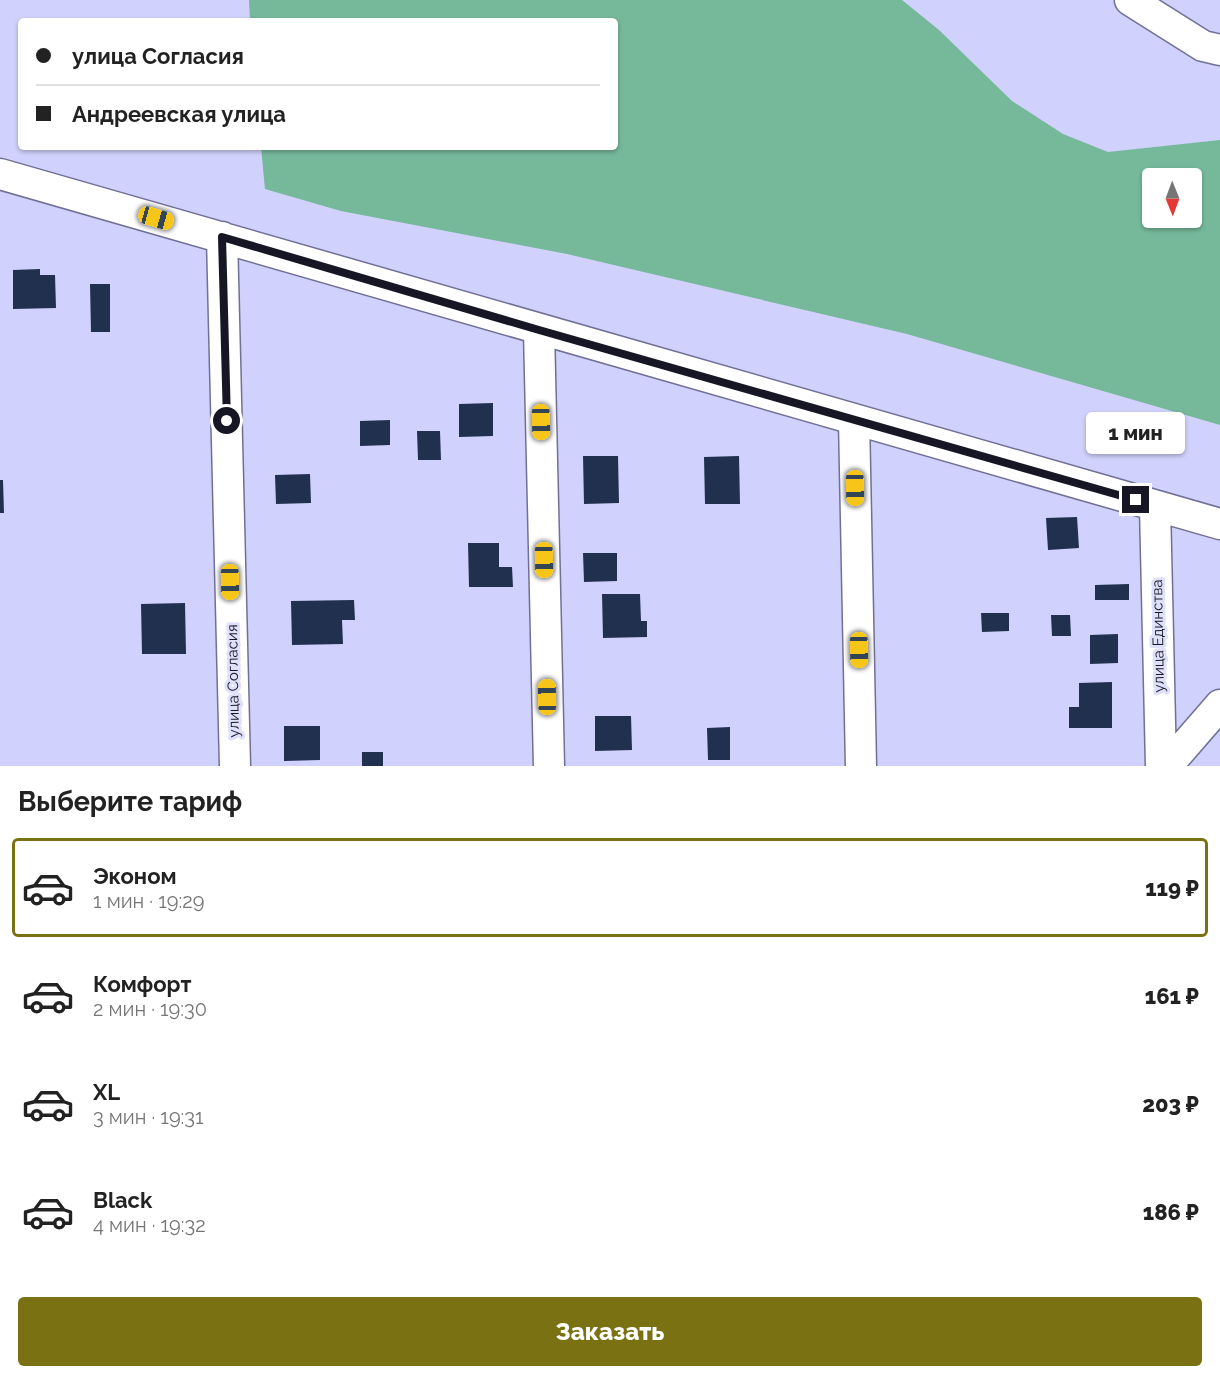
<!DOCTYPE html>
<html lang="ru">
<head>
<meta charset="utf-8">
<style>
	:root { --surface:#fff; --page:#f2f2f2; --text:#222; --muted:#767676; --line:#e0e0e0; --accent:#797112 }
	body { margin:0; font-family:Raleway,sans-serif; background:var(--page); color:var(--text); height:100vh; display:flex; flex-direction:column; font-size:22px; white-space:nowrap }
	* { box-sizing:border-box; margin:0 }
	p { font-size:20px; color:var(--muted) }
	.icon { flex:none; width:33px; height:33px; fill:none; stroke:currentColor; stroke-width:2; stroke-linecap:round; stroke-linejoin:round }
	.map { position:relative; height:766px; overflow:hidden }
	.side { display:flex; flex-direction:column; background:var(--surface); flex:1 }
	.side>* { flex:none }
	.banner { position:absolute; left:18px; top:18px; width:600px; height:132px; border-radius:6px; box-shadow:0 2px 4px #0004; display:grid; align-content:center; height:132px; padding:0 18px; background:var(--surface) }
	.needle { width:39px; rotate:179deg }
	.tools { position:absolute; left:1142px; top:168px; display:grid; gap:12px }
	.tools a { display:grid; place-items:center; width:60px; height:60px; border-radius:6px; background:var(--surface); box-shadow:0 2px 4px #0004; font-size:30px }
	.end { position:absolute; width:27px; height:27px; margin:-14px; border:8px solid #161625; background:#fff; box-shadow:0 0 0 3px #fff }
	.from { border-radius:50% }
	.bubble { position:absolute; height:42px; border-radius:6px; background:var(--surface); box-shadow:0 2px 4px #0004; font-size:20px; font-weight:800; line-height:42px; text-align:center }
	.car { position:absolute; width:18px; height:36px; margin:-18px -9px; border-radius:8px; box-shadow:0 0 4px 2px #0007; background:linear-gradient(#f5c518 24%,#345 0 40%,#f5c518 0 76%,#345 0 86%,#f5c518 0) }
	.banner b { display:flex; align-items:center; gap:21px; height:57px; font-size:22px }
	.banner b+b { border-top:2px solid var(--line) }
	.banner i { width:15px; height:15px; background:var(--text) }
	ul { padding:0; list-style:none }
	li { display:flex; align-items:center; gap:18px; height:99px; margin:0 12px 9px; padding:0 6px; border:3px solid transparent; border-radius:6px }
	li div { flex:1 }
	li b { display:block; font-size:22px }
	li em { font-style:normal; font-weight:800 }
	li.selected { border-color:var(--accent) }
	li>.icon { width:54px; height:54px; stroke-width:1.5 }
	h2 { padding:0 18px; font-size:27px; line-height:72px }
	.button { display:flex; gap:12px; margin-top:auto; padding:12px 18px }
	.button a { flex:1; height:69px; border-radius:6px; background:var(--accent); color:#fff; font-size:24px; font-weight:800; line-height:69px; text-align:center }
	.map>svg:first-child { display:block }
</style>
</head>
<body>
<div class="map">
<svg width="1220" height="766" viewBox="0 0 1220 766">
	<rect width="100%" height="100%" fill="#d0d1fc"/>
	<path fill="#75b89a" fill-rule="evenodd" d="M249,0H902L939,30L1012,101L1063,134L1108,152L1220,140V425L907,334L567,254L341,211L265,189L261,147H615V21H250ZM1152,178H1191V218H1152Z"/>
	<path fill="#21304f" d="M40,269V275H55L56,308L13,309V270Z
		M90,284H110V332H91Z
		M493,403V436L459,437V404Z
		M390,420V445L360,446V421Z
		M417,431H440L441,460H418Z
		M583,456H618L619,503L584,504Z
		M739,456L740,504H705L704,457Z
		M310,474L311,503L276,504L275,475Z
		M0,480H3L4,513H0Z
		M1077,517L1079,548L1048,550L1046,518Z
		M468,543H499V567H512L513,587H469Z
		M583,553H617V581L584,582Z
		M1129,584V600H1095V585Z
		M602,594H640L641,621H647V637L603,638Z
		M354,600L355,620H342L343,644L292,645L291,601Z
		M185,603L186,654H142L141,604Z
		M981,613H1009V631L982,632Z
		M1051,615H1070L1071,636H1052Z
		M1118,634V663L1090,664V635Z
		M1112,682V728H1069V707H1079V683Z
		M595,716H631L632,750L595,751Z
		M284,726H320V760L284,761Z
		M730,727V760H708L707,728Z
		M362,752H383V766H362Z"/>
	<g fill="none" stroke-linecap="round" stroke-linejoin="round">
		<defs>
			<path id="minor" d="M1130,0L1203,46L1220,50
				M0,174L1220,524
				M222,237L235,766
				M539,330L549,766
				M854,419L861,766
				M1155,506L1161,766
				M1167,766L1220,705"/>
		</defs>
		<use href="#minor" stroke="#707096" stroke-width="33"/>
		<use href="#minor" stroke="#fff" stroke-width="30"/>
	</g>
	<g fill="none" stroke-linecap="round" stroke-linejoin="round">
		<path stroke="#161625" stroke-width="8" d="M227,421L222,237L539,330L1136,500"/>
	</g>
	<g text-anchor="middle" dominant-baseline="central" stroke-width="6" stroke-linejoin="round" paint-order="stroke">
		<g font-size="15" fill="#161625" stroke="#dfe0fa">
			<text transform="translate(1158 636) rotate(-91)">улица Единства</text>
			<text transform="translate(233 681) rotate(-91)">улица Согласия</text>
		</g>
	</g>
</svg>
<div class="tools">
<a><svg class="needle" viewBox="-14 -14 28 28"><path d="M0-13l5 13h-10z" fill="#e53935"/><path d="M0 13l5-13h-10z" fill="#767676"/></svg></a>
</div>
<i class="end from" style="left:227px;top:421px"></i>
<i class="end" style="left:1136px;top:500px"></i>
<div class="bubble" style="left:1086px;top:412px;width:99px">1 мин</div>
<i class="car" style="left:156px;top:218px;rotate:106deg"></i>
<i class="car" style="left:541px;top:422px;rotate:179deg"></i>
<i class="car" style="left:855px;top:488px;rotate:179deg"></i>
<i class="car" style="left:544px;top:560px;rotate:179deg"></i>
<i class="car" style="left:230px;top:582px;rotate:179deg"></i>
<i class="car" style="left:859px;top:650px;rotate:179deg"></i>
<i class="car" style="left:547px;top:697px;rotate:359deg"></i>
<div class="banner">
<b><i class="from"></i>улица Согласия</b>
<b><i></i>Андреевская улица</b>
</div>
</div>
<section class="side">
<h2>Выберите тариф</h2>
<ul>
<li class="selected"><svg class="icon" aria-label="car" viewBox="0 0 24 24"><path d="M5 17H2v-5l4-1 3-4h7l3 4 3 1v5h-3M9 17h6M6 11h13"/><circle cx="7" cy="17" r="2"/><circle cx="17" cy="17" r="2"/></svg><div><b>Эконом</b><p>1 мин · 19:29</p></div><em>119 ₽</em></li>
<li><svg class="icon" aria-label="car" viewBox="0 0 24 24"><path d="M5 17H2v-5l4-1 3-4h7l3 4 3 1v5h-3M9 17h6M6 11h13"/><circle cx="7" cy="17" r="2"/><circle cx="17" cy="17" r="2"/></svg><div><b>Комфорт</b><p>2 мин · 19:30</p></div><em>161 ₽</em></li>
<li><svg class="icon" aria-label="car" viewBox="0 0 24 24"><path d="M5 17H2v-5l4-1 3-4h7l3 4 3 1v5h-3M9 17h6M6 11h13"/><circle cx="7" cy="17" r="2"/><circle cx="17" cy="17" r="2"/></svg><div><b>XL</b><p>3 мин · 19:31</p></div><em>203 ₽</em></li>
<li><svg class="icon" aria-label="car" viewBox="0 0 24 24"><path d="M5 17H2v-5l4-1 3-4h7l3 4 3 1v5h-3M9 17h6M6 11h13"/><circle cx="7" cy="17" r="2"/><circle cx="17" cy="17" r="2"/></svg><div><b>Black</b><p>4 мин · 19:32</p></div><em>186 ₽</em></li>
</ul>
<div class="button"><a>Заказать</a></div>
</section>
</body>
</html>
